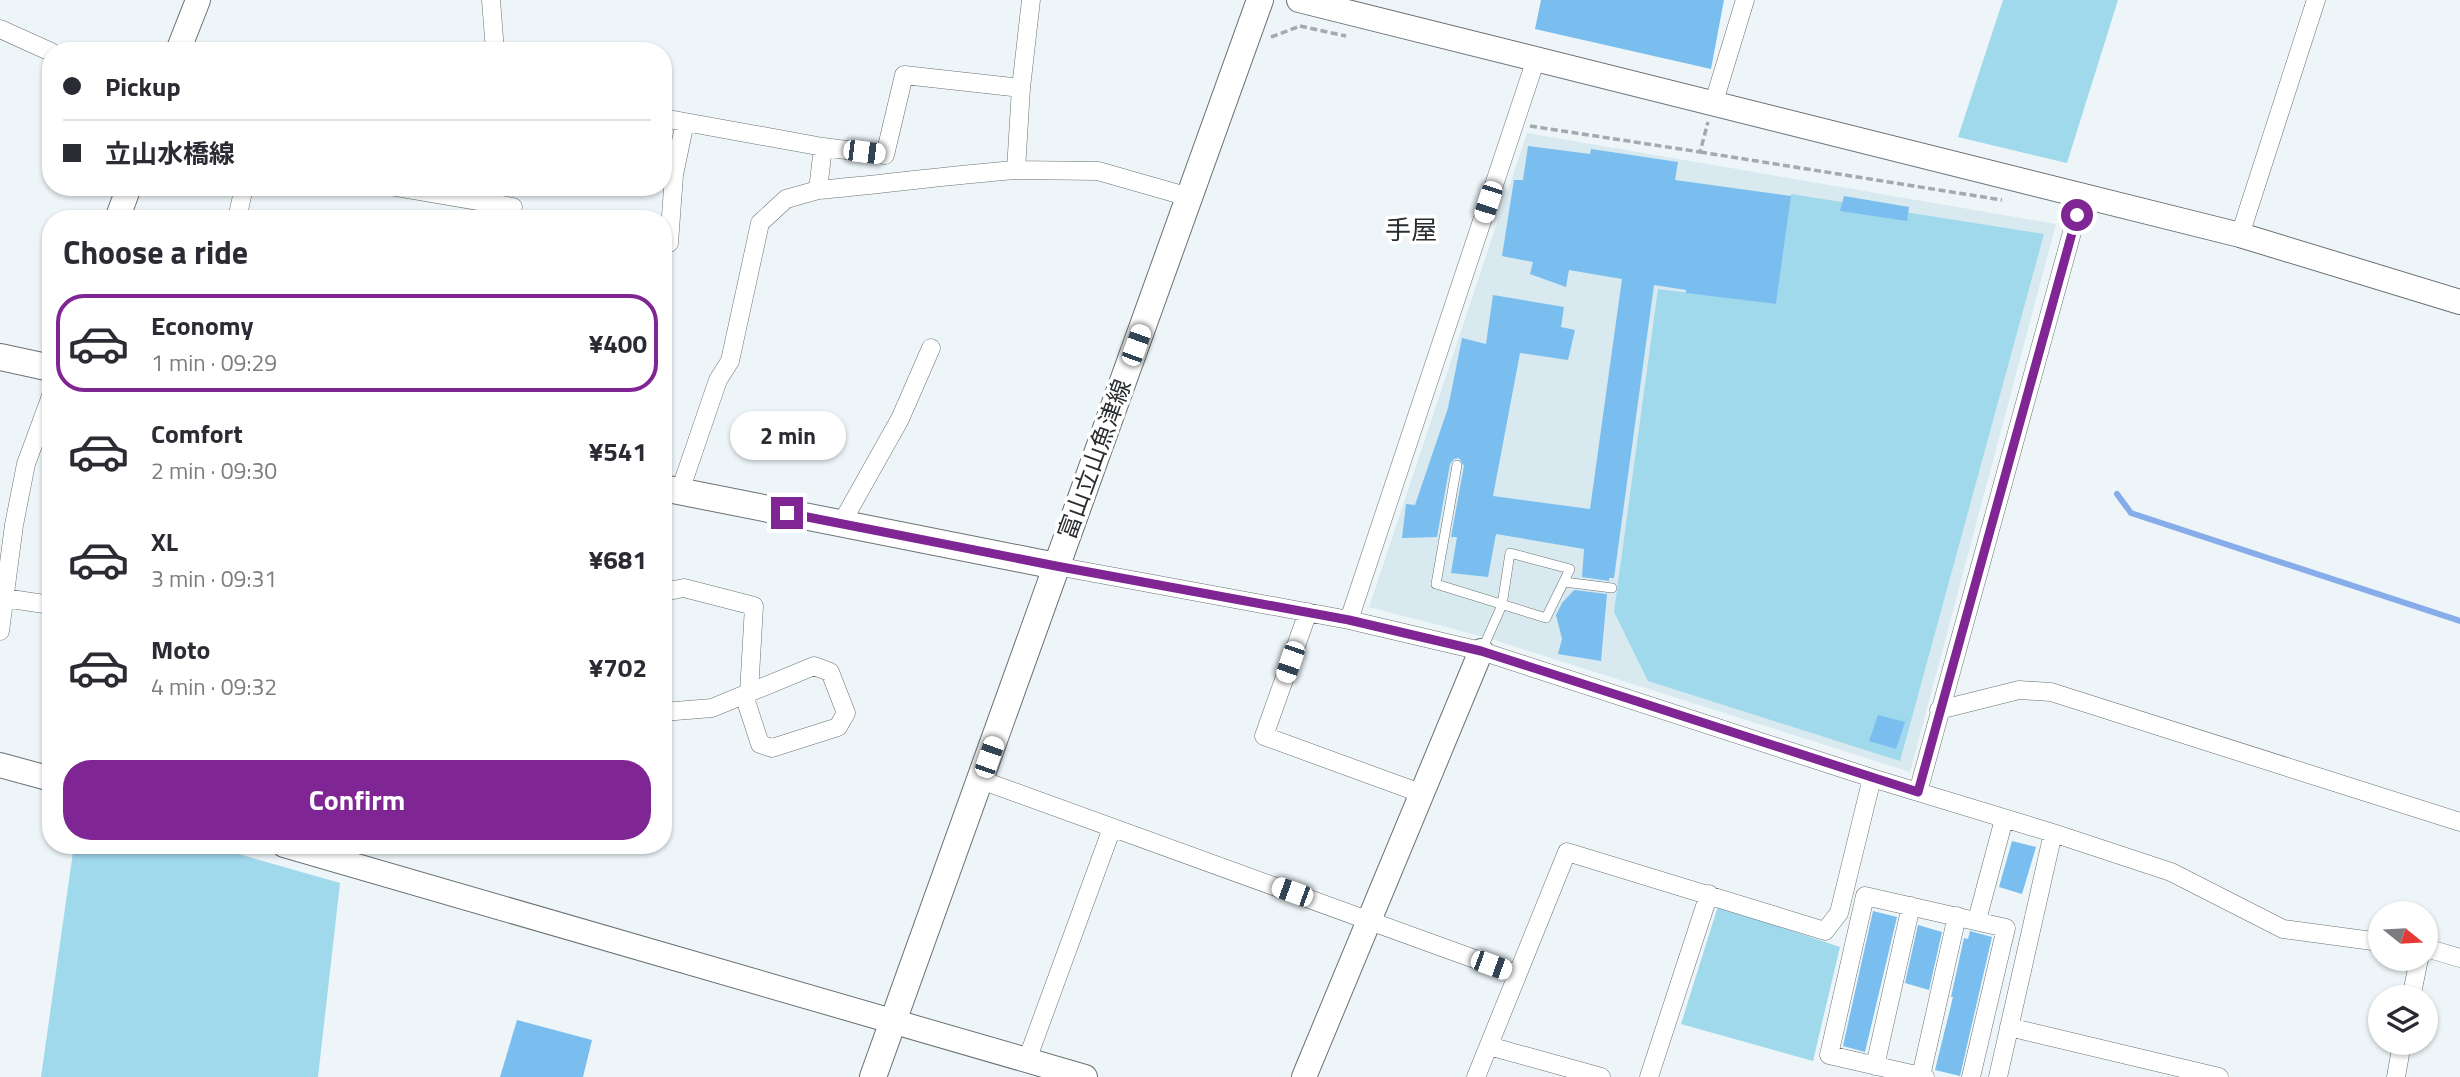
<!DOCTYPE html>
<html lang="en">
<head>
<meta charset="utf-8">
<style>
	:root { --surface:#fff; --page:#f7f7f7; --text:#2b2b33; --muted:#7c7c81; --line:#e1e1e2; --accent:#7f2694 }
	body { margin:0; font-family:"Titillium Web","Noto Sans JP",sans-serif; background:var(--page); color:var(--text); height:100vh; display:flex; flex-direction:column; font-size:26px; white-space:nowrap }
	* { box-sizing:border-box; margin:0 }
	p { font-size:23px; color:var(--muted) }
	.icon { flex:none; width:38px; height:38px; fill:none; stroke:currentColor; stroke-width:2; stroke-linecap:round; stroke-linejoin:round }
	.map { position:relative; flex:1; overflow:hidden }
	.details { position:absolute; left:42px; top:210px; width:630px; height:644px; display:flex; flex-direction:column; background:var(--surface); border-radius:28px; box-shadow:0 2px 5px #0004 }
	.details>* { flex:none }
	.banner { position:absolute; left:42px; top:42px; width:630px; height:154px; border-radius:28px; box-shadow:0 2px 5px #0004; display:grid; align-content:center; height:154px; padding:0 21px; background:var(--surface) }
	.needle { width:46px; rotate:108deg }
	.controls { position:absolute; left:2368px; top:901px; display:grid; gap:14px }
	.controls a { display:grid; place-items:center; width:70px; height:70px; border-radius:50%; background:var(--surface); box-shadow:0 2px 5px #0004; font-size:35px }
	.end { position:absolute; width:32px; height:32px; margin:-16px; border:9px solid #7f2694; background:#fff; box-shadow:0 0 0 4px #fff }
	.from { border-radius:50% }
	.bubble { position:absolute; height:49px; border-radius:24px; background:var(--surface); box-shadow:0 2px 5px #0004; font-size:23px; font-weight:700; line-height:49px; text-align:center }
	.car { position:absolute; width:21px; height:42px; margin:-21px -10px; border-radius:9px; box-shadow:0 0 5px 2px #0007; background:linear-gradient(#fff 24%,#345 0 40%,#fff 0 76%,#345 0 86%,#fff 0) }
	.banner b { display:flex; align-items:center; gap:24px; height:66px; font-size:26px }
	.banner b+b { border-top:2px solid var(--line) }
	.banner i { width:18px; height:18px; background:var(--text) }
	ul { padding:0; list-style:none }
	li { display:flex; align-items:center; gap:21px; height:98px; margin:0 14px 10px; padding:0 7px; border:4px solid transparent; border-radius:28px }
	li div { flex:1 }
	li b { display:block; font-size:26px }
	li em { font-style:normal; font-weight:700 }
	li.current { border-color:var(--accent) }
	li>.icon { width:63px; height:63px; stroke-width:1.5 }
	h2 { padding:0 21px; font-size:32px; line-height:84px }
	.cta { display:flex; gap:14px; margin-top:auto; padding:14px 21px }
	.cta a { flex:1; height:80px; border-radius:28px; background:var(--accent); color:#fff; font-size:28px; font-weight:700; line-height:80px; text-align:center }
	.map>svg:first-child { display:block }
</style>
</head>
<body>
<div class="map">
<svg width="2460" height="1077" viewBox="0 0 2460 1077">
	<rect width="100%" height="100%" fill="#edf5f8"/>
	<path fill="#d8e9ef" d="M1527,133L2056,224L1910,772L1488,638L1369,607Z"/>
	<path fill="#a0d9ec" d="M2003,0H2118L2067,163L1958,137Z
		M1791,194L2044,234L1900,761L1648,681L1614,612L1658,289L1776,304Z
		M74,845H207L340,883L318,1077H41Z
		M1718,906L1840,947L1813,1061L1681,1024Z"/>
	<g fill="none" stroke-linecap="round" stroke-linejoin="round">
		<path stroke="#87acea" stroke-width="6" d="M2117,494L2131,513L2460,621"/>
	</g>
	<path fill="#79beee" d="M1541,0H1724L1711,69L1535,29Z
		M1528,146L1590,154L1591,149L1678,162L1675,180L1791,196L1776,304L1686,293V290L1654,285L1614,578H1609V581L1582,577L1584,549L1496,534L1488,577L1451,573L1457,537H1451L1464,466L1459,458L1454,459L1450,464L1437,537L1402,538L1406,504L1415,505L1448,408L1462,338L1486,344L1493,295L1564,307L1561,327L1575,330L1568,360L1520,353L1493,496L1590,509L1622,279L1569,270L1566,287L1530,274L1533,262L1502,256L1514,180H1523Z
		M1844,196L1909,207L1907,221L1840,211Z
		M1574,590L1607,594L1601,661L1558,654L1562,639L1556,615L1562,603Z
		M1878,715L1905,722L1896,749L1869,741Z
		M2012,841L2036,847L2022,894L1999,887Z
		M1873,911L1897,917L1865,1052L1843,1046Z
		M1918,925L1942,932L1929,990L1905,983Z
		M1970,931L1992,937L1960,1076L1935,1070L1953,997H1951L1964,938L1968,939Z
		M517,1020L592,1040L583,1077H500Z"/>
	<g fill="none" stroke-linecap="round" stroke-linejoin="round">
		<defs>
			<path id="lane" d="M1457,465L1436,584L1546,618L1570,569L1510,553L1502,605L1482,650
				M1564,582L1612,588"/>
			<path id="street" d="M491,0L495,51
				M1031,0L1021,88L1016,170L1098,171L1189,197
				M0,29L51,52
				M1713,105L1745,0
				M663,118L823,147L885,155L904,75L1021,88
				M395,187L513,207
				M818,190C884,184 950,175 1016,170
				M237,219L244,187
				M2240,235L2316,0
				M663,242L669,243L674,175L685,122
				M680,491L718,380L730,361L760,223L786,199L818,190L823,147
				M841,524L900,419L931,348
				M1056,566L1349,620L1481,651L1872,778L2053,833L2171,872L2283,929L2380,942
				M663,592L684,588L754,606L749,693
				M4,598L51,605
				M1308,612L1264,736L1423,794
				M1349,620L1536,59
				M0,631L14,525L26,464L51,396
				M1939,710L2019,690L2051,692L2460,822
				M663,712L712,708L814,666L830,672L846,713L838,727L772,748L760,744L744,695
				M981,780L1516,974
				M1918,792L2082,196
				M1977,920L2004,819
				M2426,948L2460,958
				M2411,998L2419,959
				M2009,1027L2219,1077
				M1489,1046L1601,1077
				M1027,1060L1112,828
				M1875,1066L1911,906
				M1921,1076L1957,916
				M1476,1077L1567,852L1825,931L1839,913L1872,778
				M1649,1077L1709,894
				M1925,1077L1829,1055L1865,896L2006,928L1971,1077
				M1998,1077L2053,833
				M2396,1077L2402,1043"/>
			<path id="secondary" d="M1299,0L2240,235L2460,302
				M178,51L198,0
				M117,219L129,187
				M0,765L51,779
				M284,845L1085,1077
				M1304,1077L1481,651"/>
			<path id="primary" d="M0,357L51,368
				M663,488L1056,566
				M873,1077L1260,0"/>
		</defs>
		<use href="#lane" stroke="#697173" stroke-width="10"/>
		<use href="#street" stroke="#697173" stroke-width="19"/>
		<use href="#secondary" stroke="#697173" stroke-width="26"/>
		<use href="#primary" stroke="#697173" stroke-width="28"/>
		<path stroke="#a4aaac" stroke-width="3.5" stroke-dasharray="7 3.5" stroke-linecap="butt" d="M1300,26L1346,36
			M1271,37L1300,26
			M1530,126L1700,152L1708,122
			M1700,152L2002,200"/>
		<use href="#lane" stroke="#fff" stroke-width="9"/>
		<use href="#street" stroke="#fff" stroke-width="18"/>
		<use href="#secondary" stroke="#fff" stroke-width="24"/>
		<use href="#primary" stroke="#fff" stroke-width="26"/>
	</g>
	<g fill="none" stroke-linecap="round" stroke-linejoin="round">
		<path stroke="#7f2694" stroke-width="9" d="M787,513L1056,566L1349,620L1481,651L1918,792L2077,215"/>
	</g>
	<g text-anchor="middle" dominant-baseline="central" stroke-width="7" stroke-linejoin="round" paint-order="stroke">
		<g font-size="24" fill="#2a2d2f" stroke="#fff">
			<text transform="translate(1094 459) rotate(-70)">富山立山魚津線</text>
		</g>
		<g font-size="26" fill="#2a2d2f" stroke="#fff">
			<text x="1411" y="229">手屋</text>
		</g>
	</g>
</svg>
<div class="controls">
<a><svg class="needle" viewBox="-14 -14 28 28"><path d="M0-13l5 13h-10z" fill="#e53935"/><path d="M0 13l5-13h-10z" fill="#7c7c81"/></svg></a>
<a><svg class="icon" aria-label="layers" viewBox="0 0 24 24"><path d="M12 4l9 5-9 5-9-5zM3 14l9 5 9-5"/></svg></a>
</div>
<i class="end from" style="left:2077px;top:215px"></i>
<i class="end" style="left:787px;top:513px"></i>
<div class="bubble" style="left:730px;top:411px;width:116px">2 min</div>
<i class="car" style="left:864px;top:152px;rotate:97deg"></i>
<i class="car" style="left:1488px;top:202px;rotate:198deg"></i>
<i class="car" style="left:1136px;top:345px;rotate:20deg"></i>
<i class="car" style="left:1290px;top:662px;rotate:199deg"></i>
<i class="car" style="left:989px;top:757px;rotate:19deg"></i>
<i class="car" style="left:1292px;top:892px;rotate:290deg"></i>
<i class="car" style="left:1491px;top:965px;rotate:110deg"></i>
<div class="banner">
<b><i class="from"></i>Pickup</b>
<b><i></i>立山水橋線</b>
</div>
<section class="details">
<h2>Choose a ride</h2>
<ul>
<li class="current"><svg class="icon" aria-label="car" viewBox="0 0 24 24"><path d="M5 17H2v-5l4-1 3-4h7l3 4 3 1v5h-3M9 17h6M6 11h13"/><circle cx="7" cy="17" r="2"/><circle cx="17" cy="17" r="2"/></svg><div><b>Economy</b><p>1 min · 09:29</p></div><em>¥400</em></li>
<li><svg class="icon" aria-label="car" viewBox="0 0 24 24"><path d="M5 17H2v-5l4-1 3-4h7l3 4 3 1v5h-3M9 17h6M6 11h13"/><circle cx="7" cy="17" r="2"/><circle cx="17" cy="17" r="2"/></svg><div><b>Comfort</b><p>2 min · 09:30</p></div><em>¥541</em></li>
<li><svg class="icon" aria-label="car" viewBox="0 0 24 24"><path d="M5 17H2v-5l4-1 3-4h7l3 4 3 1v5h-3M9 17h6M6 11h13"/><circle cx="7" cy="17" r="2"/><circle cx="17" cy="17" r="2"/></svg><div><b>XL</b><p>3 min · 09:31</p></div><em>¥681</em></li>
<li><svg class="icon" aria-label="car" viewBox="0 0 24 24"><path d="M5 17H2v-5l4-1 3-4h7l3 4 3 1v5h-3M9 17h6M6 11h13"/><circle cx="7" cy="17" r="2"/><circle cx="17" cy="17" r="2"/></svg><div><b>Moto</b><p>4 min · 09:32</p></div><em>¥702</em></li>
</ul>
<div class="cta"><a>Confirm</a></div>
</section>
</div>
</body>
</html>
